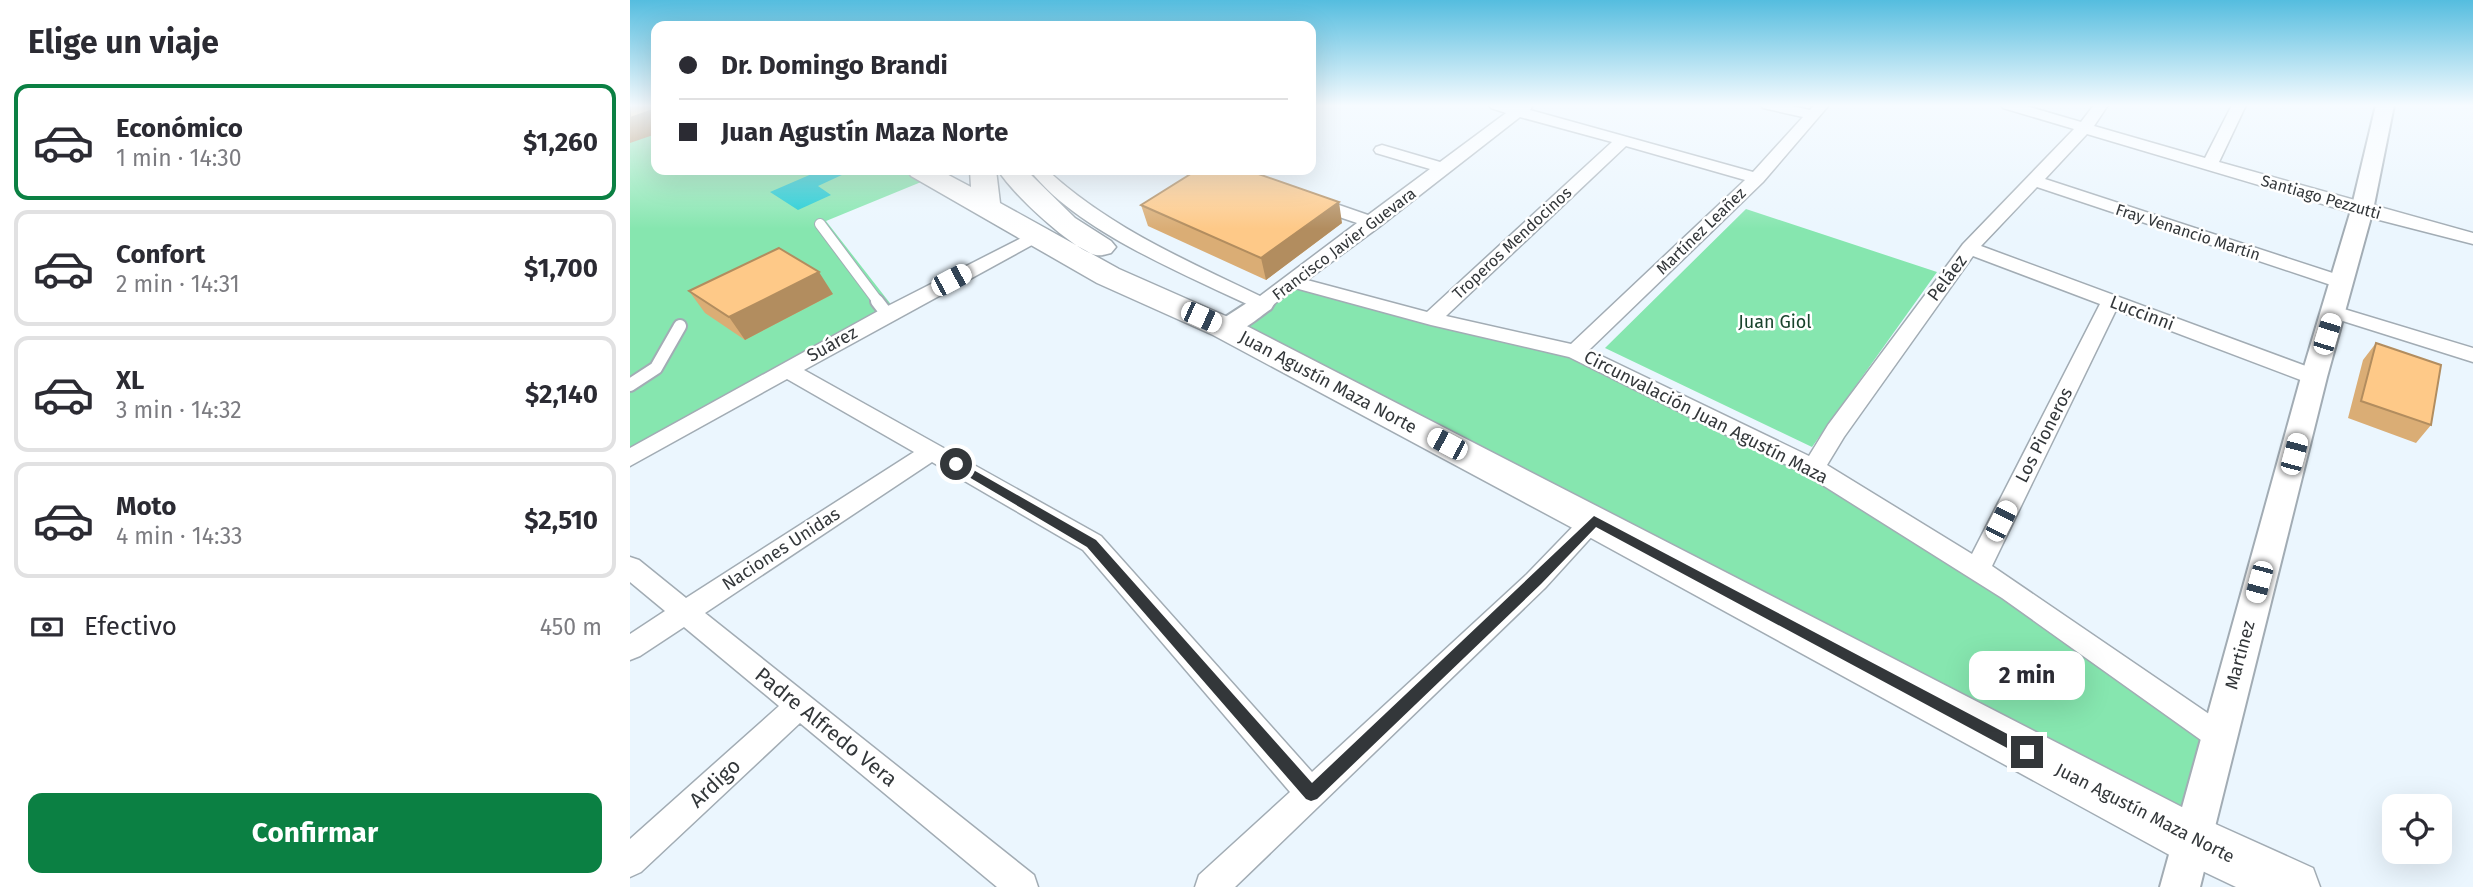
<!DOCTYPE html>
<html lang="es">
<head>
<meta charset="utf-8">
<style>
	:root { --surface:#fff; --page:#f7f7f7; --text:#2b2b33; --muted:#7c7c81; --line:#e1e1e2; --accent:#0b8043 }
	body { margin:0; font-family:"Fira Sans",sans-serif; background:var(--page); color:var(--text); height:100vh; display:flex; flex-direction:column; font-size:26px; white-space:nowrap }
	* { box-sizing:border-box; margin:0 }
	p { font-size:23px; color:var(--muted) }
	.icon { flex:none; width:38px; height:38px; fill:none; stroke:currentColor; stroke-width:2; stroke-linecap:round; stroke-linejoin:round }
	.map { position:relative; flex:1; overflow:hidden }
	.side { display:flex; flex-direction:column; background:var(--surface); width:630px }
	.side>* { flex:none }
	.top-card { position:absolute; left:21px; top:21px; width:665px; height:154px; border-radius:14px; box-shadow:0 7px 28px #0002; display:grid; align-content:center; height:154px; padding:0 28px; background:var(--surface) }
	.fabs { position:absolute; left:1752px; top:794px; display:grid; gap:14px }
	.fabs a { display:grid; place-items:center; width:70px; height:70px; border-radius:14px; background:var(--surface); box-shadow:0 7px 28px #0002; font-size:35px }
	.end { position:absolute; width:32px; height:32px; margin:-16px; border:9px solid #33373a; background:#fff; box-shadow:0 0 0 4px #fff }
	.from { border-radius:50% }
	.bubble { position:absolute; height:49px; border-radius:14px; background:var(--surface); box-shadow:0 7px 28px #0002; font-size:23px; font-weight:700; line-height:49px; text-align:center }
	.car { position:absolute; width:21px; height:42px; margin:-21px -10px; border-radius:9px; box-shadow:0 0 5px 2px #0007; background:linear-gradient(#fff 24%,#345 0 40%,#fff 0 76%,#345 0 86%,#fff 0) }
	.top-card b { display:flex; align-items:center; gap:24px; height:66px; font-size:26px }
	.top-card b+b { border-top:2px solid var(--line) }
	.top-card i { width:18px; height:18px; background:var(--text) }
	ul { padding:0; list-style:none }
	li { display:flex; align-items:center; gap:21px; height:116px; margin:0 14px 10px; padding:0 14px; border:4px solid var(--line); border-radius:14px }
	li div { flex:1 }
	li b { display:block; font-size:26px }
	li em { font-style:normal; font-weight:700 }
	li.current { border-color:var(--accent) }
	li>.icon { width:63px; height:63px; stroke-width:1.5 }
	h2 { padding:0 28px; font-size:32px; line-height:84px }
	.pay { display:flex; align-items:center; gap:18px; height:77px; padding:0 28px; font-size:26px }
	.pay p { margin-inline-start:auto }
	.button { display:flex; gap:14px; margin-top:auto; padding:14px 28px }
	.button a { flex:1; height:80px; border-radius:14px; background:var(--accent); color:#fff; font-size:28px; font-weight:700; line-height:80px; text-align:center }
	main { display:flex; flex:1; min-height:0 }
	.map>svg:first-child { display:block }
</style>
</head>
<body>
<main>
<section class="side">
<h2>Elige un viaje</h2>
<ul>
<li class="current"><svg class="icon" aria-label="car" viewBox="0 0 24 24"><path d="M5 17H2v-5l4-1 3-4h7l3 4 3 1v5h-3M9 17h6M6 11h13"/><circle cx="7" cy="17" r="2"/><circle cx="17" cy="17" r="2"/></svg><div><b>Económico</b><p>1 min · 14:30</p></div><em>$1,260</em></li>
<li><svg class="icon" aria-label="car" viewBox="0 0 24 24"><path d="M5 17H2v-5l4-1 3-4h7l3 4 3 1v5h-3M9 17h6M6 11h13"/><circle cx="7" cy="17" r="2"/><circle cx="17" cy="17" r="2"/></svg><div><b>Confort</b><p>2 min · 14:31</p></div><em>$1,700</em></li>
<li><svg class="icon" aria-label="car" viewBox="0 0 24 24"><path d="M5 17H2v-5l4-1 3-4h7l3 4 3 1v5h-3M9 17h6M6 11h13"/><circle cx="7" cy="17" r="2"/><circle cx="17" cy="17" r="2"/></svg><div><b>XL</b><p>3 min · 14:32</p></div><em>$2,140</em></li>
<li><svg class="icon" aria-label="car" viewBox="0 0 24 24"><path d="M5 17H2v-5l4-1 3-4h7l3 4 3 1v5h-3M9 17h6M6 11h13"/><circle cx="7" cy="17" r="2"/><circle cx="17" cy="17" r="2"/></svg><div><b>Moto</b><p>4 min · 14:33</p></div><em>$2,510</em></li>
</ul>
<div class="pay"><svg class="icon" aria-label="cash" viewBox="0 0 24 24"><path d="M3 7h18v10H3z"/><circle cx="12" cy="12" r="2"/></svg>Efectivo<p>450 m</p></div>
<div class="button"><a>Confirmar</a></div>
</section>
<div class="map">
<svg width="1843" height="887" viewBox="0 0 1843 887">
	<rect width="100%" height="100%" fill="#ebf6fe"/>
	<path fill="#86e6af" d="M0,105H26V170H275L296,180L196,221L263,307L0,451Z
		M1116,209L1307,272L1182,447L975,348Z
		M664,282L945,352L1182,468L1588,736L1563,840L595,328Z"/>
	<path fill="#1acbd2" d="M191,170H206L214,174L188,186L201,195L168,210L140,192Z"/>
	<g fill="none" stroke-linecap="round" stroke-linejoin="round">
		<defs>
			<path id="service-far1" d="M190,224L249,303"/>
			<path id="service" d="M247,301L257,314
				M0,385L26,368L50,326"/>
			<path id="minor" d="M859,105H903L900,110L1123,172L1173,117L1133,108L1131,105H1157L1180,110L1184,105H1199L1133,182L959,350L1179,456L1198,425L1333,244L1444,129L1373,108L1371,105H1393L1451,122L1464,105H1478L1464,126L1575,158L1602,105H1616L1589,162L1843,233V244L1726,214L1457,134L1415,179L1718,278L1721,282L1711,288L1704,286L1407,187L1351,246L1692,372L1695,377L1692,382H1676L1486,310L1362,566L1598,727L1603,736L1598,745L1588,749L1578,745L1372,598L1175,474L939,357L801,325L665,288L639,308H625C557,275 446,231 400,170H417C479,227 555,260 630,296L727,223L674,205L671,201L674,197H686L738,215L800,169L746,153L744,150L746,147L752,145L810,162L876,113L861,108ZM890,117L982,142L797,312L677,280L749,227ZM996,146L1115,180L941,344L816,316ZM1343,256L1470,304L1342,554L1197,465L1214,437Z
				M407,230L413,231L416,235L413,239L174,370L471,536L682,772L897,574L955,514L964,512L973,514L976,521L915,588L605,887H565L569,875L660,792L453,550L302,462L75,613L404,875L408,887H367L170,723L11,872L0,877V839L149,706L54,627L10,656L0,660V634L35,611L0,582V557L9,560L56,598L284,452L157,379L0,466V448L250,310Z
				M1704,306L1843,348V362L1697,316L1694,312L1697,308Z"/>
			<path id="tertiary" d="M1746,105H1764L1743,210L1697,377L1570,887H1530L1671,377L1721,210Z
				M632,297L641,299L644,304L641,309C625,320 606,339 586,333L583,328L586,323L623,299Z"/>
			<path id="primary" d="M277,170H309L341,187L340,170H366L370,203L489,269L607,321L1581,822L1683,868L1690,887H1606L1545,858L950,532L583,335L467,283L281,176Z
				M368,170H396L445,218L481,241L486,247L481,253C474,255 468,257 460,253C434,241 383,194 368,170Z"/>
		</defs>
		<use href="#service-far1" stroke="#a2acb4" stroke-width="12"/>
		<use href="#service" stroke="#a2acb4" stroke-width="16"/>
		<use href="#minor" stroke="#a2acb4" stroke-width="3"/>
		<use href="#tertiary" stroke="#a2acb4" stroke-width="4"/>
		<use href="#primary" stroke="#a2acb4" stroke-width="3"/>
		<use href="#service-far1" stroke="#fff" stroke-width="10"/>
		<use href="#service" stroke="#fff" stroke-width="12"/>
		<use href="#minor" fill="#fff" fill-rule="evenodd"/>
		<use href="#tertiary" fill="#fff" fill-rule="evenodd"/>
		<use href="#primary" fill="#fff" fill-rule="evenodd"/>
	</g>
	<path fill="#daad75" d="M511,205L712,223L636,280L518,226Z
		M59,291L203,294L115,340L75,313Z
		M1746,343L1801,425L1786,443L1718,418L1733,360Z"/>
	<path fill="#b28d5f" d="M26,109V134L0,143V118Z
		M709,202L712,223L636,280L631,258Z
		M189,272L203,294L115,340L99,317Z"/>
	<path fill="#fec988" stroke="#b28d5f" stroke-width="2" d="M0,105H26V109L0,118Z
		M567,170H617L709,202L631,258L511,205Z
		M149,248L189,272L99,317L59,291Z
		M1746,343L1811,365L1801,425L1731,401Z"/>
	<linearGradient id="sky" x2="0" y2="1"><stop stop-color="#55bddf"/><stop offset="0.46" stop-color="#f6fbff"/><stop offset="1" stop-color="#f6fbff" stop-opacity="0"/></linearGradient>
	<rect width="1843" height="229" fill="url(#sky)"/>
	<path fill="#33373a" d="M326,460L466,540L682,783L964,516L1402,747L1404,752L1397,758L1392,756L966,527L911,584L687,799L681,801L676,799L457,547L322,467L320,464Z"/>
	<g text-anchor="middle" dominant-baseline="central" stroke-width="5" stroke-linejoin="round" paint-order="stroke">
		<g font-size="16" fill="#33373a" stroke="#fff">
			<text transform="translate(1691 197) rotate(16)">Santiago Pezzutti</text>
			<text transform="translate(1071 231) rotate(-44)">Martínez Leañez</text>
			<text transform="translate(1558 232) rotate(18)">Fray Venancio Martín</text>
			<text transform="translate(882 243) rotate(-43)">Troperos Mendocinos</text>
			<text transform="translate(714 244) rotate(-37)">Francisco Javier Guevara</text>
		</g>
		<g font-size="18" fill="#33373a" stroke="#fff">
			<text transform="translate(1317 278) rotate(-53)">Peláez</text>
			<text transform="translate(1512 313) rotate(21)">Luccinni</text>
			<text transform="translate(202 344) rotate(-29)">Suárez</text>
			<text transform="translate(698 382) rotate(28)">Juan Agustín Maza Norte</text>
			<text transform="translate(1076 417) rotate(27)">Circunvalación Juan Agustín Maza</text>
			<text transform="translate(1414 435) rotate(-63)">Los Pioneros</text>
			<text transform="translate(151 549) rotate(-33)">Naciones Unidas</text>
			<text transform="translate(1610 655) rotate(-75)">Martinez</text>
			<text transform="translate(1515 813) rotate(27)">Juan Agustín Maza Norte</text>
		</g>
		<g font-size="18" fill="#18432c" stroke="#fff">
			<text x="1145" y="322">Juan Giol</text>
		</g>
		<g font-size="21" fill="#33373a" stroke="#fff">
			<text transform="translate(196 727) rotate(39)">Padre Alfredo Vera</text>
			<text transform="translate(85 783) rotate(-43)">Ardigo</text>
		</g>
	</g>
</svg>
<div class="fabs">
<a><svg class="icon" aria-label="locate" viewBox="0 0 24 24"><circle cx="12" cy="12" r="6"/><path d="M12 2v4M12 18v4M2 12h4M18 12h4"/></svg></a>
</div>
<i class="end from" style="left:326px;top:464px"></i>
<i class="end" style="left:1397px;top:752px"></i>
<div class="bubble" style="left:1339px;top:651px;width:116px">2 min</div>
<i class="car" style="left:321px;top:280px;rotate:62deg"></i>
<i class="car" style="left:571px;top:317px;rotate:114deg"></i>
<i class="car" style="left:1697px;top:334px;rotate:17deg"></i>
<i class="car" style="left:817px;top:444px;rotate:298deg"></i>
<i class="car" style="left:1664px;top:454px;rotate:15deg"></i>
<i class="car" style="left:1371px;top:521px;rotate:27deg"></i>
<i class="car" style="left:1629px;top:582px;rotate:195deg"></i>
<div class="top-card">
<b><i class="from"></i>Dr. Domingo Brandi</b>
<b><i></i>Juan Agustín Maza Norte</b>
</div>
</div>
</main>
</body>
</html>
